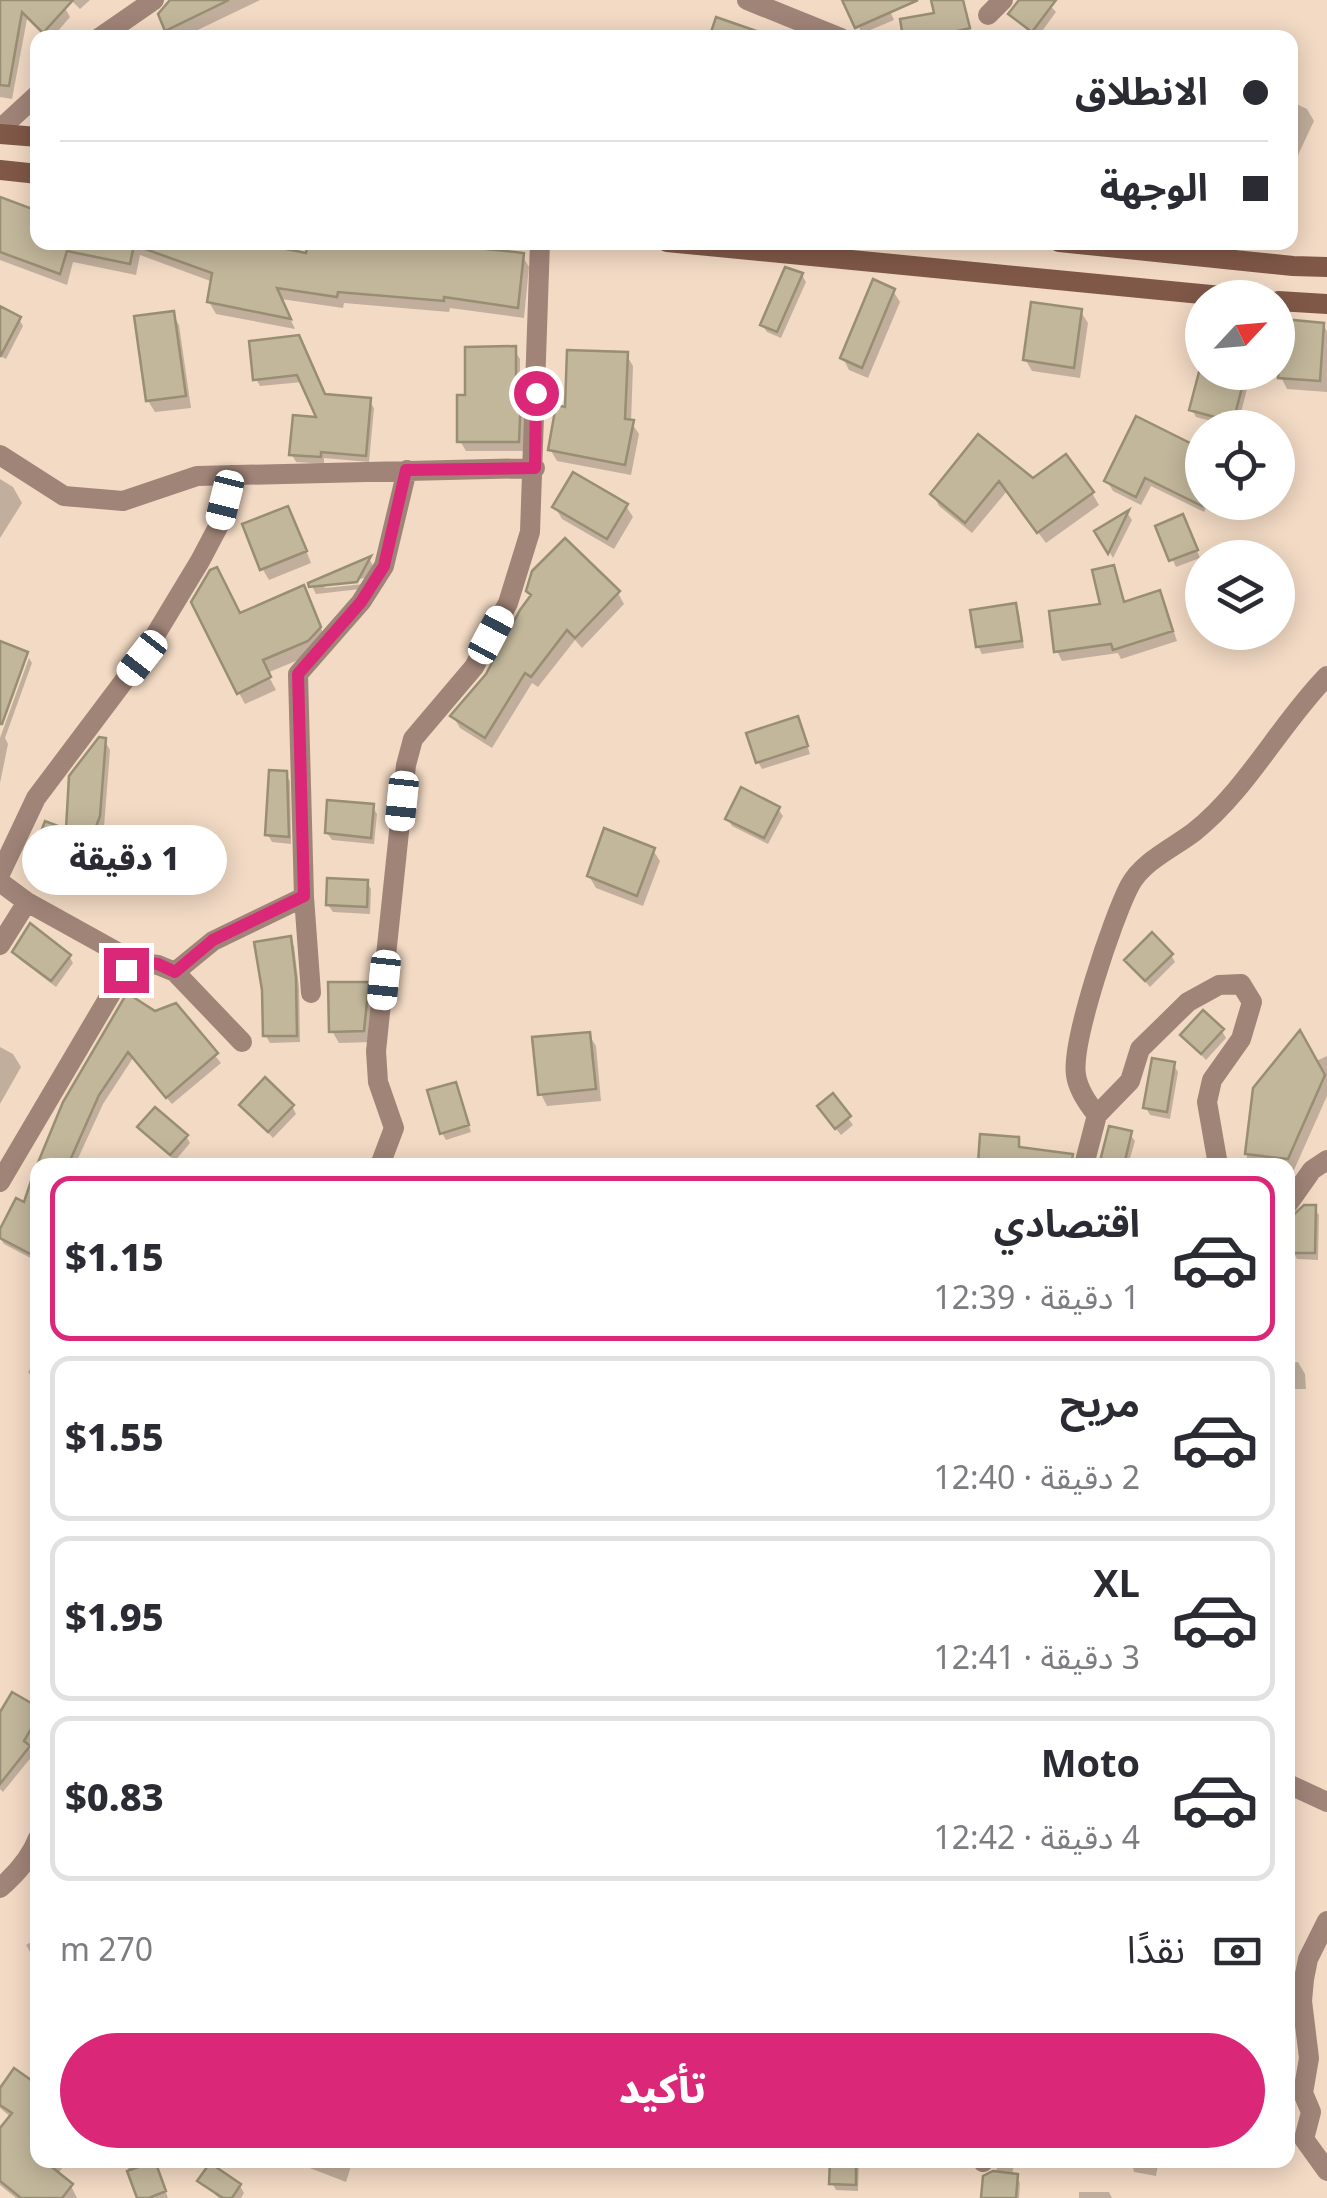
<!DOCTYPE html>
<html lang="ar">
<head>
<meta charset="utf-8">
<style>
	:root { --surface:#fff; --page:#f7f7f7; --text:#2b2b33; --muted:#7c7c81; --line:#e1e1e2; --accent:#db2777 }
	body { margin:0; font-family:Georgia,"Noto Sans Arabic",serif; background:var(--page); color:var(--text); direction:rtl; height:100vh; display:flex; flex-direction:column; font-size:38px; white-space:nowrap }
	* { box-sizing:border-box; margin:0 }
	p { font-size:32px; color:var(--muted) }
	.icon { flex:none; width:55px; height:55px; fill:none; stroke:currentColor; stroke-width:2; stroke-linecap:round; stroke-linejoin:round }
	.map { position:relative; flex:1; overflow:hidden; direction:ltr }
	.details { position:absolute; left:30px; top:1158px; width:1265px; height:1010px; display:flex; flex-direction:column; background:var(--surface); border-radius:20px; box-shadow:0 5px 25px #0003; direction:rtl }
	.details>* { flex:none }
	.guide { position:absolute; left:30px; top:30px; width:1268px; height:220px; border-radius:20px; box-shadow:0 5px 25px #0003; direction:rtl; display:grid; align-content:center; height:220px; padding:0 30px; background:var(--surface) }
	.needle { width:65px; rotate:64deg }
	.buttons { position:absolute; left:1185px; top:280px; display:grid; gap:20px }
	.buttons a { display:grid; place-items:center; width:110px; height:110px; border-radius:50%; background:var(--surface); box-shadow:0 5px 25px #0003; font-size:50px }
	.end { position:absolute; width:45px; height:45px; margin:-22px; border:12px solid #db2777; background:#fff; box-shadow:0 0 0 5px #fff }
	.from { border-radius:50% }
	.bubble { position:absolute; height:70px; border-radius:35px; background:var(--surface); box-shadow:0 5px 25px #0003; font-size:32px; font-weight:800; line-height:70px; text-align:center; direction:rtl }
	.car { position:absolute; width:30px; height:60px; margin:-30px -15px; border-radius:12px; box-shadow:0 0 8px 2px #0007; background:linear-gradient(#fff 24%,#345 0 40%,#fff 0 76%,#345 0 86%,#fff 0) }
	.guide b { display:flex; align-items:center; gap:35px; height:95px; font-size:38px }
	.guide b+b { border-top:2px solid var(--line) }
	.guide i { width:25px; height:25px; background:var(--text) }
	ul { padding:18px 0 0; list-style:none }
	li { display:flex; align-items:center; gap:30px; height:165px; margin:0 20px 15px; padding:0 10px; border:5px solid var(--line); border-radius:20px }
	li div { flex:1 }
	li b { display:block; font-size:38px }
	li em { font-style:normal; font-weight:800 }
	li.on { border-color:var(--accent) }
	li>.icon { width:90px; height:90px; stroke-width:1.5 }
	.pay { display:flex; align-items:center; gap:25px; height:110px; padding:0 30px; font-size:38px }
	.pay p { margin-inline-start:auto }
	.cta { display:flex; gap:20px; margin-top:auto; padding:20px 30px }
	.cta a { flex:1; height:115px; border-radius:60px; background:var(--accent); color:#fff; font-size:40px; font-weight:800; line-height:115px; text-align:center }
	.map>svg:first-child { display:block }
</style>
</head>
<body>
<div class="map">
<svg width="1327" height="2198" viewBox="0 0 1327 2198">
	<rect width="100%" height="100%" fill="#f2dac4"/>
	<path fill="#0003" d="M0,0H22L65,8L70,17L52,38H46L27,19L12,99L0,97Z
		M71,0H90L80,9Z
		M176,0H260L181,38H172L161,14Z
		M853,0H885L894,20L861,34Z
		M930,0H963L972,35L906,38L939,15Z
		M1022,0H1045L1056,12L1037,38L1016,21L1011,14Z
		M244,30L274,31L278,38H244Z
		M499,30L553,38H498Z
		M1290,101L1307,109L1314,121L1290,172Z
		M0,200L38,242H239L308,256L485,245L488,252L522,255L529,267L524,318L450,308L449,312L344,303L343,308L281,299L295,329L216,314L209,302L213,282L140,255L136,275L73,262L67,285L0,260Z
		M802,275L806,282L781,338L767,332L762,325Z
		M893,291L900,302L868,378L849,370L843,358Z
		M0,309L19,319L23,326L6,359L0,356Z
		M1081,312L1088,323L1080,378L1032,371L1025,359Z
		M172,313L179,325L191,408L155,412L148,401Z
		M1323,325L1327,331V392L1287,389L1281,377Z
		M297,338L325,396L369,401L374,408L369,462L324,458V464L296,462L292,455L320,420L303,382L260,386L256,379Z
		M514,349L520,359V398L525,407L524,451H466L460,441L467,397Z
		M626,354L633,366L631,422L639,434L631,475L557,461L550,449L567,410Z
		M1202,371L1243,382L1247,389L1237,428L1196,417L1192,410Z
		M1137,419L1202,452V502H1209L1204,512L1151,486L1141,505L1113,491L1107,481Z
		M979,437L1033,481L1092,493L1099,505L1046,543L1007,491L972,533L939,506L933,494Z
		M0,479L13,487L22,503L0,538Z
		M626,506L633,517L614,549L562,519L555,507Z
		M1128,514L1132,520L1113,558L1098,532Z
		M294,520L311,563L269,580L262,568Z
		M1186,524L1200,558L1176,567L1158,527Z
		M1258,546L1267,558H1242Z
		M370,560L373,566L366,578L329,583L324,588L364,584L361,589L316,594L312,586Z
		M1113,567L1126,604L1164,603L1177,641L1121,659L1118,653L1062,661L1057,651L1103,606Z
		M1278,572L1288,587L1278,595Z
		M618,593L624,604L582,648L575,640L538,687L532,683L492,748L460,728L453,716L488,675Z
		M309,600L326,640L315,653L267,673L276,690L245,704L239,693L240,615Z
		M1015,606L1019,613L1024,648L982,654L978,646Z
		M29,658L32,663L5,738L8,744L0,783V738Z
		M801,726L810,754L762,769L758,762Z
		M104,740L110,750L104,827L87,876L43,860L37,849L68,832Z
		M285,774L290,781L291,844L272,842L268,835Z
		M372,806L377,814L374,844L332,840L327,833Z
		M778,809L783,816L768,844L732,826L728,819Z
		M653,850L660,861L643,906L596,888L589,876Z
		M367,882L371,889L370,914L333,912L328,905Z
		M289,938L294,946L299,987L300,1042L270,1043L266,1036Z
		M15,952L69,956L73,963L56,987L19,959Z
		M1171,955L1175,962L1150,987L1127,960Z
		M368,984L375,996L370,1042L339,1043L332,1031Z
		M175,1006L221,1063L172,1104L133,1058L103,1104L75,1165H39L155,1014Z
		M1222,1031L1226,1038L1206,1060L1183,1036Z
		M589,1035L596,1046L601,1101L547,1106L541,1094Z
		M0,1047L13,1054L21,1067L0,1104Z
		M1327,1056V1096L1294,1170L1288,1169V1165H1246L1255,1089Z
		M1173,1064L1178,1072L1170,1119L1150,1115L1146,1108Z
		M459,1092L471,1132L446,1140L442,1133Z
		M833,1097L853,1125L841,1135L824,1114Z
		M242,1105L292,1106L296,1114L273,1138Z
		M140,1127L186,1136L190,1143L175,1161Z
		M1130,1134L1135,1141L1128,1165H1101Z
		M1018,1139L1022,1150L1064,1162V1165H982L980,1162Z
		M38,1170V1262L4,1244L0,1238L26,1206Z
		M1314,1208L1319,1215L1318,1260L1297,1259L1293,1252Z
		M38,1356V1385L28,1372Z
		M1298,1362L1305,1374L1306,1389H1288V1363Z
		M38,1710V1730L28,1747L33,1755L3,1792L0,1789V1717Z
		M38,1938V1966L26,1945Z
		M15,2071L38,2160H68L57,2175L71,2186L77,2198H16L0,2185V2132L12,2118L0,2108V2092Z
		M1288,2077L1294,2087L1293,2103L1288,2108Z
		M125,2160H154L168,2198H138Z
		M289,2160H353L346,2182Z
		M832,2160H859L858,2191L836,2190L832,2183Z
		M998,2160H1015L1012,2175L1016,2176L1020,2183L1019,2198H1026H983L999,2164Z
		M1131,2160H1159L1156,2176L1134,2172Z
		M200,2181L240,2186L244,2193L241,2198H219Z
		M1079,2192H1109L1112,2198H1079Z"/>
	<path fill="#c2b79b" stroke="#988e73" stroke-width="2.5" d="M0,0H73L43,33L22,12L9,86L0,85Z
		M170,0H229L165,31L158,14Z
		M842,0H918L855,28Z
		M931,0H963L970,28L928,38H903L900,19L934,13Z
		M1019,0H1056L1032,32L1008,14Z
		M716,17L768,35V38H709Z
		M0,197L38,211V242H252L306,253L308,242H486L485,249L524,253L518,308L444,297V301L338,292L337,297L277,288L291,319L207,302L212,273L134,245L130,264L67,251L60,274L0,252Z
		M785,267L803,273L777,332L760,325Z
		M873,279L895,289L862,368L840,358Z
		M1031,302L1082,309L1074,368L1023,360Z
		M0,306L21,317L0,357Z
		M174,311L186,396L146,401L134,316Z
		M1283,319L1324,323L1320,381L1278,378Z
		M299,335L325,394L371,398L366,456L321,452V457L289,455L293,415L316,417L297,375L253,380L249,341Z
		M516,346V394H521L519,442H457V395H465V347Z
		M567,350L628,352L625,419L634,420L625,465L548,450L556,405L565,407Z
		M1199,372H1217L1244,380L1233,422L1189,410Z
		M1136,416L1202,449V506L1145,478L1136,497L1104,481Z
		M978,434L1033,478L1066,454L1094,492L1037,533L999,481L965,523L930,494Z
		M573,472L628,504L607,539L552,507Z
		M288,506L307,551L260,570L242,524Z
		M1129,510L1108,554L1094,531Z
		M1183,514L1198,550L1169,561L1155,526Z
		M565,538L620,591L575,638L567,630L531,677L525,673L485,738L450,716L486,674L520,610L531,595L526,591L532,571Z
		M371,556L357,582L309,587L308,583Z
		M1114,565L1124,602L1160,590L1173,631L1113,650L1111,644L1054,652L1049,611L1100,604L1092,570Z
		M217,567L240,613L304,585L321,627L308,641L263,660L271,677L237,694L191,602L210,570Z
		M1016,603L1022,641L976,647L970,610Z
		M0,641L28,652L2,724H0Z
		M798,716L808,746L756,763L746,733Z
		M99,737L106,738L100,816L81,867L34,850L45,821L66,829L69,776Z
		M269,770L287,771L289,837L265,835Z
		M741,787L780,807L764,838L725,819Z
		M327,800L374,804L371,838L325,833Z
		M604,828L655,848L637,896L587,876Z
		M327,878L368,880L367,907L326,905Z
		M30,923L71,955L51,981L12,952Z
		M1152,932L1173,954L1145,981L1124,960Z
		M291,936L296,978L297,1036H263L262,990L254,942Z
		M328,982H369L364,1031L329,1032Z
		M127,993L155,1011L176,1003L218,1053L166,1098L128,1052L99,1095L68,1165H37L63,1102Z
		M1203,1010L1224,1029L1201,1054L1180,1035Z
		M1300,1030L1325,1075L1288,1159L1245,1154L1253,1088Z
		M590,1032L596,1089L538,1095L532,1037Z
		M1152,1058L1175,1062L1167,1112L1143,1108Z
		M265,1077L294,1105L268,1132L239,1105Z
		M456,1082L469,1125L440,1134L427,1090Z
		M833,1093L851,1116L835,1129L817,1106Z
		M155,1107L188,1135L170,1155L137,1127Z
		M1109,1126L1132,1131L1124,1165H1099Z
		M980,1134L1019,1137V1147L1073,1154L1071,1165L978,1163Z
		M34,1172L38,1173V1258L0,1238V1229L16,1198L24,1202Z
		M1304,1205H1316L1315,1253H1291V1217Z
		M12,1692L38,1707V1717L24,1741L30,1746L0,1784V1712Z
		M14,2068L38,2085V2160H43L73,2184L62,2198H21L0,2181V2128L12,2113L0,2105V2088Z
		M830,2160H856V2185L829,2184Z
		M155,2161L166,2191L149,2198H137L127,2171Z
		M210,2163L241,2184L232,2198H223L197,2181Z
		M993,2171L1018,2174L1016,2198H981L983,2176Z"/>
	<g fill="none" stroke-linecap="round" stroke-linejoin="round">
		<path stroke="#a08478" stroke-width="20" d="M747,0L841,38
			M988,15L1003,0
			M99,38L154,0
			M0,129L38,94
			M0,455L64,496L123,501L197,476L535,468
			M0,874L36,798L142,657L200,561L219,525L232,475
			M0,882L27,902L119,953L126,961L158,965L175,972L242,1042
			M0,945L27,902
			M175,972L213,941L304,897
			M311,993L304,897L298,674L361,602L384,566L407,470
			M1097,1115C1088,1104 1078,1089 1076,1075C1071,1042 1113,917 1130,885C1143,861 1173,848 1194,832C1247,790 1280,724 1327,676
			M380,1165L394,1128L378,1082L376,1051L406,765L413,739L474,667L508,603L530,532L540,242
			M1084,1165L1097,1115L1130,1081L1140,1049L1188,1002L1219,985L1241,984L1252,1002L1241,1039L1212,1080L1207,1102L1218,1165
			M0,1182L125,970L126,961
			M1288,1204L1312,1170L1327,1160
			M1288,1784L1327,1802
			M0,1888C15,1875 31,1857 38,1838
			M1327,1921L1308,1959L1304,1979L1302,2001L1309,2058L1303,2093L1311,2112L1304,2139L1327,2171
			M982,2160L983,2162"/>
		<path stroke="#805848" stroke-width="20" d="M0,134L38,137
			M0,170L38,174
			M667,242L1242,298
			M1059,242L1293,266L1327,267
			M1278,301L1327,304"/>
	</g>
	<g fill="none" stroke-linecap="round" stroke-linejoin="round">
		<path stroke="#db2777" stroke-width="12" d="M126,970V960L158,964L175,972L213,940L304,896L298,674L361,602L384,566L406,470L535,468L536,393"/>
	</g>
</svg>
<div class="buttons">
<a><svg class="needle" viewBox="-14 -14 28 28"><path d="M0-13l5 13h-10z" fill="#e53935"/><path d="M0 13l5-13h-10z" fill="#7c7c81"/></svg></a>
<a><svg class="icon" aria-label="locate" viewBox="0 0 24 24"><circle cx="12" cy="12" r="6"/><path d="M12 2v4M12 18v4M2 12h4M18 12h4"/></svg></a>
<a><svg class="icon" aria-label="layers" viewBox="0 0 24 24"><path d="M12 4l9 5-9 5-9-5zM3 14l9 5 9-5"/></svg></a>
</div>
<i class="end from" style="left:536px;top:393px"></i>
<i class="end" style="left:126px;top:970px"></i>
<div class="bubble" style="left:22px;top:825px;width:205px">1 دقيقة</div>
<i class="car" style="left:225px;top:500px;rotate:194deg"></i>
<i class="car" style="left:491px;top:635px;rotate:28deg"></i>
<i class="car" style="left:142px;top:658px;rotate:218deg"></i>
<i class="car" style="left:402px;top:801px;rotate:186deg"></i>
<i class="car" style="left:384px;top:980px;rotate:186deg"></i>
<div class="guide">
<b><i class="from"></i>الانطلاق</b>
<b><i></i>الوجهة</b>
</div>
<section class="details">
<ul>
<li class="on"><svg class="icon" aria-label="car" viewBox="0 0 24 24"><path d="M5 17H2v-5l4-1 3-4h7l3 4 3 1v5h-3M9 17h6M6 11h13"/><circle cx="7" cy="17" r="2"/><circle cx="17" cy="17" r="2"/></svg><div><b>اقتصادي</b><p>1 دقيقة · 12:39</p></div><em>$1.15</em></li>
<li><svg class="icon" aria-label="car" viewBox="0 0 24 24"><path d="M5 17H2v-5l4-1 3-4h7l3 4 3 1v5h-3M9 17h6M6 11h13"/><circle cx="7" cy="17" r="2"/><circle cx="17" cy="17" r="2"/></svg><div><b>مريح</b><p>2 دقيقة · 12:40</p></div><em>$1.55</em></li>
<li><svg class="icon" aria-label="car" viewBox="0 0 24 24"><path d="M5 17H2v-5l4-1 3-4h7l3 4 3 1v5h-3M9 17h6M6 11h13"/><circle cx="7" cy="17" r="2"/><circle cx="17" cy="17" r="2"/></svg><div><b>XL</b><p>3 دقيقة · 12:41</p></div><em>$1.95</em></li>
<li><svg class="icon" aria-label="car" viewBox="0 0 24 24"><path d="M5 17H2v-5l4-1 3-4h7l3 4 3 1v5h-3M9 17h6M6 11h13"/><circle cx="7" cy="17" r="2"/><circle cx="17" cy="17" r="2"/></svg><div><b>Moto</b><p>4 دقيقة · 12:42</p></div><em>$0.83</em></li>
</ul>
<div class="pay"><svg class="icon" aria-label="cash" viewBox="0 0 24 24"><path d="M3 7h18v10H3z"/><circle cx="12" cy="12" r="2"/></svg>نقدًا<p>270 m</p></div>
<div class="cta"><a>تأكيد</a></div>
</section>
</div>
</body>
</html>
